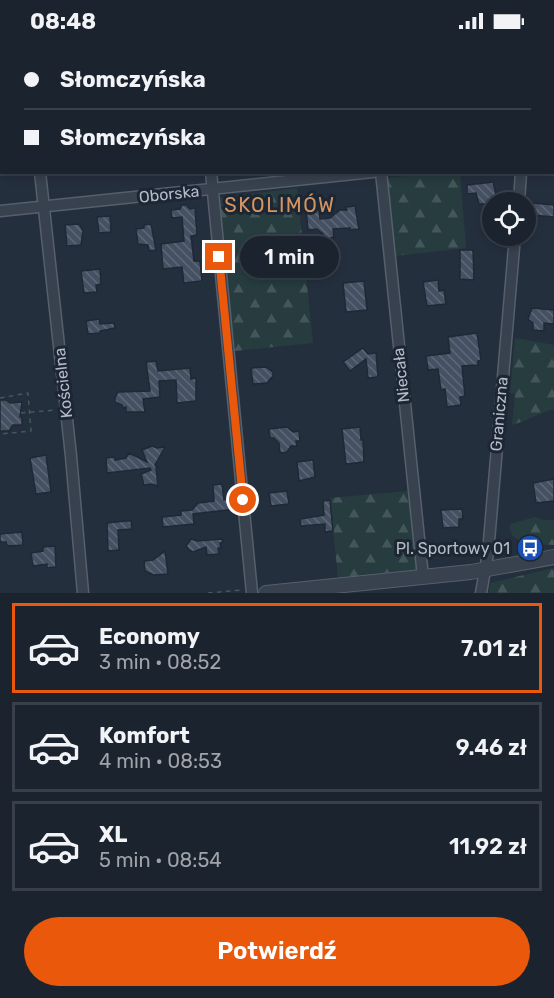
<!DOCTYPE html>
<html lang="pl">
<head>
<meta charset="utf-8">
<style>
	:root { --surface:#1b232e; --page:#242b36; --text:#f1f3f6; --muted:#a0a4aa; --line:#39404a; --accent:#ea580c }
	body { margin:0; font-family:Rubik,sans-serif; background:var(--page); color:var(--text); height:100vh; display:flex; flex-direction:column; font-size:22px; white-space:nowrap }
	* { box-sizing:border-box; margin:0 }
	p { font-size:20px; color:var(--muted) }
	.icon { flex:none; width:33px; height:33px; fill:none; stroke:currentColor; stroke-width:2; stroke-linecap:round; stroke-linejoin:round }
	.map { position:relative; height:551px; overflow:hidden }
	.details { display:flex; flex-direction:column; background:var(--surface); flex:1 }
	.details>* { flex:none }
	.guide { position:absolute; left:0px; top:0px; width:555px; height:132px; box-shadow:0 3px 9px #0003,0 0 0 2px var(--line); display:grid; align-content:center; height:132px; padding:0 24px; background:var(--surface) }
	.controls { position:absolute; left:482px; top:150px; display:grid; gap:12px }
	.controls a { display:grid; place-items:center; width:54px; height:54px; border-radius:50%; background:var(--surface); box-shadow:0 3px 9px #0003,0 0 0 2px var(--line); font-size:30px }
	.end { position:absolute; width:27px; height:27px; margin:-14px; border:8px solid #ea580c; background:#fff; box-shadow:0 0 0 3px #fff }
	.from { border-radius:50% }
	.bubble { position:absolute; height:42px; border-radius:21px; background:var(--surface); box-shadow:0 3px 9px #0003,0 0 0 2px var(--line); font-size:20px; font-weight:600; line-height:42px; text-align:center }
	.guide b { display:flex; align-items:center; gap:21px; height:57px; font-size:22px }
	.guide b+b { border-top:2px solid var(--line) }
	.guide i { width:15px; height:15px; background:var(--text) }
	ul { padding:10px 0 0; list-style:none }
	li { display:flex; align-items:center; gap:18px; height:90px; margin:0 12px 9px; padding:0 12px; border:3px solid var(--line); border-radius:0px }
	li div { flex:1 }
	li b { display:block; font-size:22px }
	li em { font-style:normal; font-weight:600 }
	li.on { border-color:var(--accent) }
	li>.icon { width:54px; height:54px; stroke-width:1.5 }
	.action { display:flex; gap:12px; margin-top:auto; padding:12px 24px }
	.action a { flex:1; height:69px; border-radius:36px; background:var(--accent); color:#fff; font-size:24px; font-weight:600; line-height:69px; text-align:center }
	.status { display:flex; justify-content:space-between; align-items:center; height:42px; padding:0 30px; background:var(--surface); direction:ltr }
	.status svg { height:16px; fill:currentColor }
	.map>svg:first-child { display:block }
</style>
</head>
<body>
<div class="status"><b>08:48</b><svg viewBox="0 0 49 12"><path d="M0 12V9h3v3zM5 12V6h3v6zM10 12V3h3v9zM15 12V0h3v12zM26 1h20v11H26zM47 4h2v5h-2z"/></svg></div>
<div class="map">
<svg width="554" height="551" viewBox="0 0 554 551">
	<defs>
		<pattern id="forest-firs" width="22" height="20" patternUnits="userSpaceOnUse" patternTransform="scale(1.5)"><rect width="22" height="20" fill="#263c3f"/><path d="M5 1l3.5 6h-7zM16 11l3.5 6h-7z" fill="#435659"/></pattern>
		<pattern id="building-back-hatch" width="6" height="6" patternUnits="userSpaceOnUse" patternTransform="scale(1.5)"><rect width="6" height="6" fill="#455162"/><path d="M-1 5l2 2M0 0l6 6M5-1l2 2" fill="none" stroke="#5d6877"/></pattern>
	</defs>
	<rect width="100%" height="100%" fill="#242f3e"/>
	<path fill="url(#forest-firs)" d="M444,131H460L466,206L395,214L387,136Z
		M297,146L313,301L235,309L218,156Z
		M515,296L554,303V367C539,371 527,379 512,383L515,352L510,351Z
		M408,449L417,528L338,536L330,456Z
		M535,475L544,478H554V503L534,502L531,499C519,499 509,496 510,482Z
		M554,526V551H489L490,541Z"/>
	<path fill="url(#building-back-hatch)" stroke="#1f2835" stroke-width="1.5" d="M493,140L497,156H492V162H479L476,151L467,152V143Z
		M533,161L554,163V175L532,173Z
		M182,163H186L190,167L195,166L197,193L191,194L194,219H200L202,239L184,241L182,225L163,227L161,202L184,199L182,175L172,176L171,168L180,167Z
		M355,164L359,187L350,188V186L333,187L334,195L328,197L324,196L323,192L317,187L308,188L306,168L319,167L320,177L330,176L340,168H347L346,165Z
		M110,174L111,190L99,191L97,175Z
		M79,182L83,189L81,203L67,204L65,183Z
		M151,182L156,208L149,209L148,203L138,202L136,187L144,186V183Z
		M460,208H473L474,238L460,237Z
		M100,227L101,242L96,243L97,250L84,251L81,229Z
		M438,238L439,249L444,248L446,262L427,264L423,240Z
		M364,239L367,268L346,270L343,241Z
		M532,266L554,268V282L544,281V289L533,288V281L528,277Z
		M99,277L100,282L114,281L115,286L100,289V291L88,292L86,279Z
		M477,291L481,318L478,319V323L462,324L465,354L460,355L461,363L447,365L445,347L441,348L438,327L428,328L426,314L450,311L448,295Z
		M363,306L368,312L376,311L378,335L368,336L366,317L350,329L343,320Z
		M156,319L158,329L190,326L191,337L196,336V359L177,361L176,338L159,339L160,355L143,357L145,370H126V365L123,366L122,363L115,360V355L118,350L150,349L146,320Z
		M266,325L273,330V334L267,341L253,342L251,326Z
		M0,358H6L10,361L22,360L20,375H22V383H13L9,389H0Z
		M287,385L293,390L299,389L300,399H296L297,404H291L287,410L280,411L279,401L274,396H270L269,387Z
		M360,385L361,398H363L364,420L346,422L342,387Z
		M152,404L157,406L165,405L155,423L158,425H156L158,444L152,442L144,443L141,432L151,428L150,426L107,431L106,416L115,415V418L126,416L129,411L147,420L142,408Z
		M46,413L51,450L36,452L30,416Z
		M313,418L315,435L299,439L297,420Z
		M554,437V459L536,461L533,441Z
		M222,442L224,458L235,457L236,467L193,472L194,482L163,485L162,475L181,473V469L192,468L198,461L214,459L213,443Z
		M287,449L289,462L271,464L269,451Z
		M330,458L333,489L325,490V482L301,484L300,477L324,473L323,459Z
		M462,467L463,477H459V485L443,486L441,468Z
		M126,479H131L132,487L118,488L119,508L108,509L107,481Z
		M22,490L23,503L10,504L7,503L6,500H0V492Z
		M191,497L197,499L222,497L223,500L220,501L221,506H218L219,512L207,513L206,505L193,510L189,508L186,504Z
		M55,504L56,525L47,526V522L33,524L31,511L43,509V505Z
		M165,509L168,532L154,533L145,529L144,519L153,518Z"/>
	<g fill="none" stroke-linecap="round" stroke-linejoin="round">
		<defs>
			<path id="minor" d="M26,0V2
				M197,0V2
				M368,0V2
				M532,2L533,0
				M40,130L71,414L83,551
				M211,130L252,551
				M381,130L423,535
				M519,160L521,130
				M0,169L373,130
				M481,551L488,511L515,194"/>
			<path id="tertiary" d="M266,551L471,530L554,515"/>
		</defs>
		<use href="#minor" stroke="#565f6c" stroke-width="13"/>
		<use href="#tertiary" stroke="#565f6c" stroke-width="16"/>
		<path stroke="#44595c" stroke-width="1.5" stroke-dasharray="4.5 4.5" stroke-linecap="butt" d="M0,356L28,351L31,389L0,392
			M21,371L56,368
			M208,551L241,548"/>
		<use href="#minor" stroke="#38414e" stroke-width="10"/>
		<use href="#tertiary" stroke="#38414e" stroke-width="14"/>
	</g>
	<g fill="none" stroke-linecap="round" stroke-linejoin="round">
		<path stroke="#ea580c" stroke-width="8" d="M219,215L243,458"/>
	</g>
	<defs>
		<symbol id="bus-disc" viewBox="-11 -11 22 22"><circle r="9.5" fill="#1a4fb4" stroke="#1d2633"/><path d="M-5-6H5V4H4V6H2V4H-2V6H-4V4H-5ZM-3.5-4V0h7V-4ZM-3.5 1.2v1.5H-2V1.2ZM2 1.2v1.5H3.5V1.2Z" fill="#fff"/></symbol>
	</defs>
	<g fill-rule="evenodd">
		<use href="#bus-disc" x="515" y="491" width="30" height="30"/>
	</g>
	<g text-anchor="middle" dominant-baseline="central" stroke-width="6" stroke-linejoin="round" paint-order="stroke">
		<g font-size="16" fill="#b4bcc9" stroke="#1d2633">
			<text transform="translate(169 152) rotate(-6)">Oborska</text>
			<text transform="translate(401 333) rotate(-96)">Niecała</text>
			<text transform="translate(63 341) rotate(-96)">Kościelna</text>
			<text transform="translate(499 372) rotate(-85)">Graniczna</text>
		</g>
		<g font-size="16" fill="#b4bcc9" stroke="#1d2633" text-anchor="end">
			<text x="510" y="506">Pl. Sportowy 01</text>
		</g>
		<g font-size="20" letter-spacing="1.5" fill="#d59563" stroke="#1d2633">
			<text x="280" y="163">SKOLIMÓW</text>
		</g>
	</g>
</svg>
<div class="controls">
<a><svg class="icon" aria-label="locate" viewBox="0 0 24 24"><circle cx="12" cy="12" r="6"/><path d="M12 2v4M12 18v4M2 12h4M18 12h4"/></svg></a>
</div>
<i class="end from" style="left:243px;top:458px"></i>
<i class="end" style="left:219px;top:215px"></i>
<div class="bubble" style="left:240px;top:194px;width:99px">1 min</div>
<div class="guide">
<b><i class="from"></i>Słomczyńska</b>
<b><i></i>Słomczyńska</b>
</div>
</div>
<section class="details">
<ul>
<li class="on"><svg class="icon" aria-label="car" viewBox="0 0 24 24"><path d="M5 17H2v-5l4-1 3-4h7l3 4 3 1v5h-3M9 17h6M6 11h13"/><circle cx="7" cy="17" r="2"/><circle cx="17" cy="17" r="2"/></svg><div><b>Economy</b><p>3 min · 08:52</p></div><em>7.01 zł</em></li>
<li><svg class="icon" aria-label="car" viewBox="0 0 24 24"><path d="M5 17H2v-5l4-1 3-4h7l3 4 3 1v5h-3M9 17h6M6 11h13"/><circle cx="7" cy="17" r="2"/><circle cx="17" cy="17" r="2"/></svg><div><b>Komfort</b><p>4 min · 08:53</p></div><em>9.46 zł</em></li>
<li><svg class="icon" aria-label="car" viewBox="0 0 24 24"><path d="M5 17H2v-5l4-1 3-4h7l3 4 3 1v5h-3M9 17h6M6 11h13"/><circle cx="7" cy="17" r="2"/><circle cx="17" cy="17" r="2"/></svg><div><b>XL</b><p>5 min · 08:54</p></div><em>11.92 zł</em></li>
</ul>
<div class="action"><a>Potwierdź</a></div>
</section>
</body>
</html>
